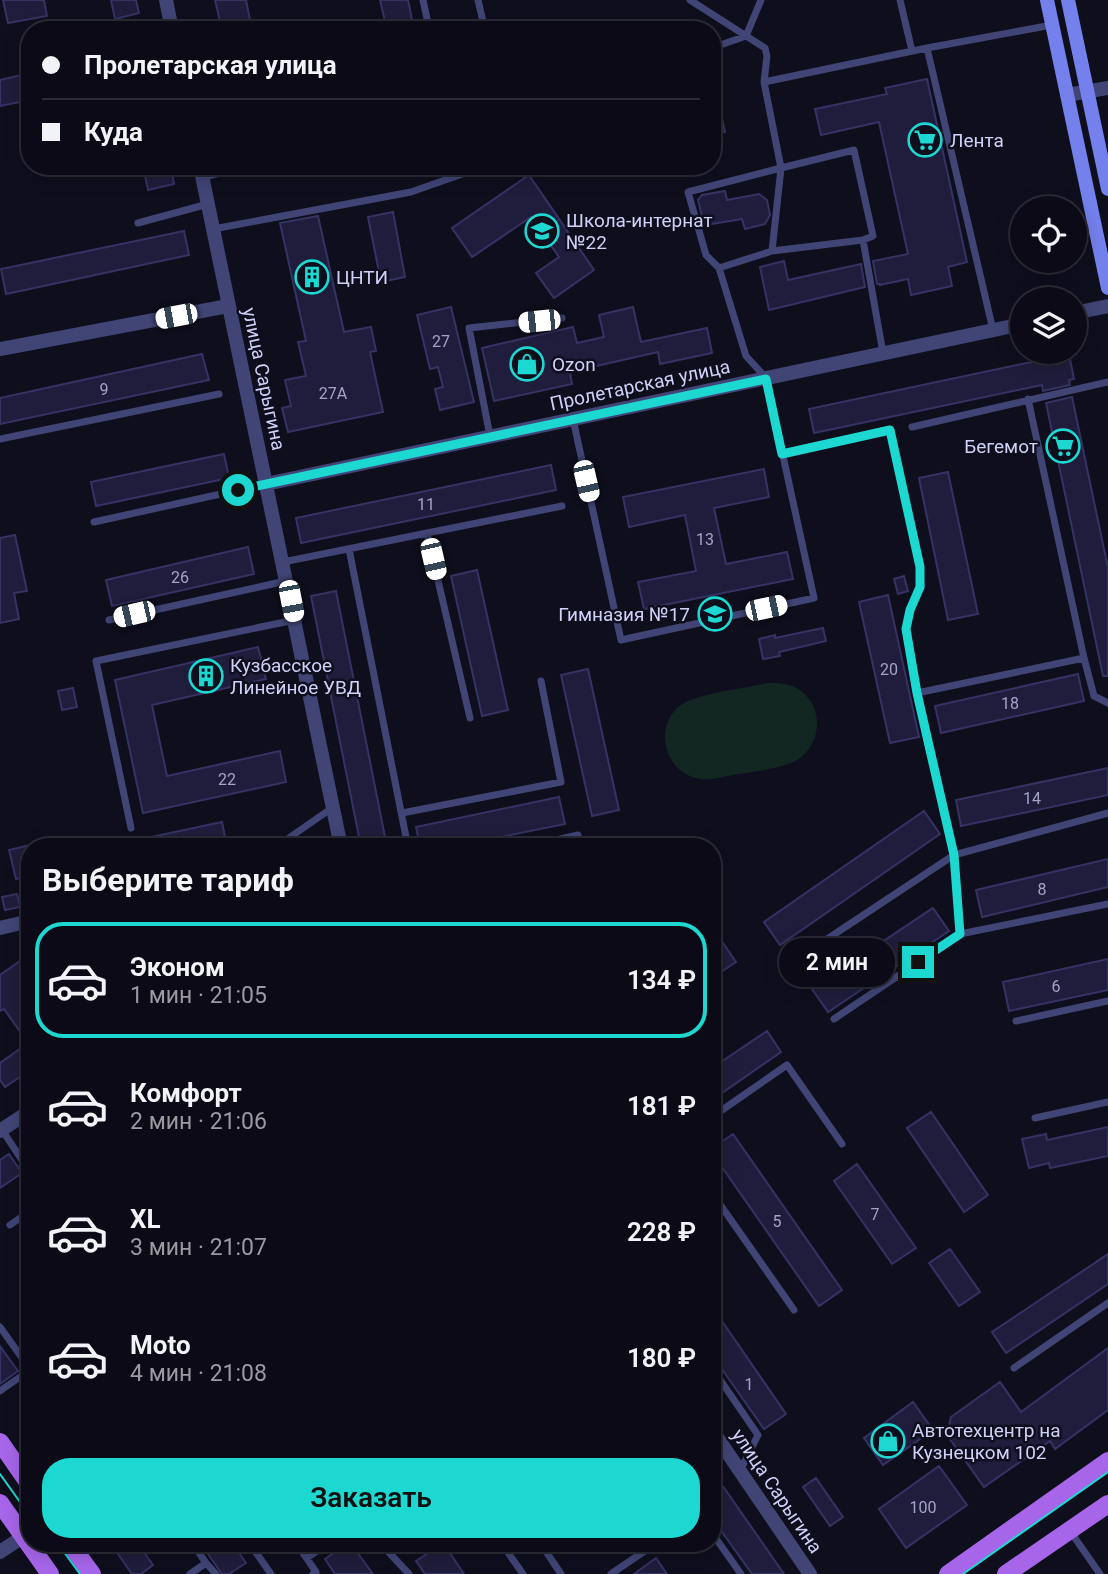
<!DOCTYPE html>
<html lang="ru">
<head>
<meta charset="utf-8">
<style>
	:root { --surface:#0b0a16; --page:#14131f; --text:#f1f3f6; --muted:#9a9aa1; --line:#2b2b35; --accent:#1dd8d1 }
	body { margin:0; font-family:Roboto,sans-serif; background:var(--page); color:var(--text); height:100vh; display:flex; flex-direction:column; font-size:26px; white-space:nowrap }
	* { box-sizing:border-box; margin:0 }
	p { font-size:23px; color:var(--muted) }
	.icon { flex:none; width:38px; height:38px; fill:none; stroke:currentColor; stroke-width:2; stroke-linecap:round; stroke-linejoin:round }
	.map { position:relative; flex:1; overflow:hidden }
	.sheet { position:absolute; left:21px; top:838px; width:700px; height:714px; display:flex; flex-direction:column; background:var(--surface); border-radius:28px; box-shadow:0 4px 18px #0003,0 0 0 2px var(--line) }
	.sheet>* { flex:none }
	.top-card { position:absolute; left:21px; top:21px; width:700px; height:154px; border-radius:28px; box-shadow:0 4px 18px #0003,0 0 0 2px var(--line); display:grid; align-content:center; height:154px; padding:0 21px; background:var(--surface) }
	.fabs { position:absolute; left:1010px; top:196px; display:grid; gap:14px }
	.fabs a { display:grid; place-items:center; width:77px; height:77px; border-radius:50%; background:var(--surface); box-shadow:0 4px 18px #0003,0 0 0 2px var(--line); font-size:35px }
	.end { position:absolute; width:32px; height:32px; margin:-16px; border:9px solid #1dd8d1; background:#111; box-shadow:0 0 0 4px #111 }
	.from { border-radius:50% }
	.bubble { position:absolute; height:49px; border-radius:24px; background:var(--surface); box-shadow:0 4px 18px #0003,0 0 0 2px var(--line); font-size:23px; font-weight:600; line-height:49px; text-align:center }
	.car { position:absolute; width:21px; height:42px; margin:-21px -10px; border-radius:9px; box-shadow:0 0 5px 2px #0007; background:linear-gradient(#fff 24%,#345 0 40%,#fff 0 76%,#345 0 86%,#fff 0) }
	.top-card b { display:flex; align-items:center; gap:24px; height:66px; font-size:26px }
	.top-card b+b { border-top:2px solid var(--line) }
	.top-card i { width:18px; height:18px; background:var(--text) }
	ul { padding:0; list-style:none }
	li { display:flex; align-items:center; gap:21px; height:116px; margin:0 14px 10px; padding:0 7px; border:4px solid transparent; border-radius:28px }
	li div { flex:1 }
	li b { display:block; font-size:26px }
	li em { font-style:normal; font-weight:600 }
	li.active { border-color:var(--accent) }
	li>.icon { width:63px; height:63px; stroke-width:1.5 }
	h2 { padding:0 21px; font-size:32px; line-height:84px }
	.primary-button { display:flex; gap:14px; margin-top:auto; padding:14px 21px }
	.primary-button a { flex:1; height:80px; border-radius:28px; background:var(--accent); color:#111; font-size:28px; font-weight:600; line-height:80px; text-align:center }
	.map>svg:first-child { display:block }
</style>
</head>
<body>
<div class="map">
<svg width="1108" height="1574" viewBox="0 0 1108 1574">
	<rect width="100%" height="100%" fill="#0f0e1d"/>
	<path fill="#122622" d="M767,683C778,683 789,683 798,689C823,704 823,741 800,758C786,769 747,772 728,776C718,778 706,781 696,778C662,770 653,721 684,703C702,693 746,688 767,683Z"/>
	<path fill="#1f1d3b" stroke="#353264" stroke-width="2" d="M3,0H44L47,16L8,23Z
		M111,0H136L139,13L115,19Z
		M215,0H246L252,30H222Z
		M380,0H408L414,30H387Z
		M30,73V100L0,106V80Z
		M927,79L967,262L948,267L952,286L911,295L908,279L880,285V284H877L873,261L908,254L879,122L821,135L815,109L887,94L885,88Z
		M717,96L725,132L712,134V97Z
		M143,166H171L174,184L148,190Z
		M529,175L594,270L554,298L536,273L559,257L531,217L472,257L452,228Z
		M725,191L727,200L759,194L767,200L770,215L765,224L745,229L742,219L706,225L703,221L698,200L702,195Z
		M393,212L405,277L381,282L368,217Z
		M318,216L344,332L371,327L376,351L370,352L383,412L288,432L282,408L291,406L285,380L306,376L298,342L306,341L280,223Z
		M184,231L189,255L6,294L1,269Z
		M784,261L788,280L861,264L865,287L769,310L760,267Z
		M451,307L474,402L440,410L435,389L443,387L438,367L430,369L417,315Z
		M633,307L641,342L707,328L712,353L660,364L658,352L570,372L572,384L494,401L482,348L573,327L577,343L604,337L599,315Z
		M202,354L209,380L0,424V398Z
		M1069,354L1074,379L1069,380L1070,385L1043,391L1042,385L814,433L809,409Z
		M1072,397L1108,568V676H1103L1046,403Z
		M224,454L229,478L96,506L91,482Z
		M551,465L556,490L301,543L296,518Z
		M764,469L769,497L714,508L726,564L787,552L793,579L644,609L638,582L696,571L685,515L629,527L623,497Z
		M948,472L978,614L948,620L919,478Z
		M15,535L27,591L14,593L19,619L0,623V538Z
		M248,547L254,574L112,606L106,580Z
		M477,570L508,710L482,716L451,576Z
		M904,576L908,591L898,594L894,579Z
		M336,591L387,847H361L311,596Z
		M888,595L919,737L890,743L859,602Z
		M823,628L826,641L779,652L780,656L763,659L759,639L775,635V638Z
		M258,647L266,679L152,705L167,776L280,751L286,782L143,813L115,680Z
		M588,669L619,810L592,816L561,675Z
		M1078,674L1084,701L941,733L935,706Z
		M73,688L77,707L62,710L58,691Z
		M1108,768V795L961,826L956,800Z
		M559,797L565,824L452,847H420L416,827Z
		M924,811L940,834L780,945L764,922Z
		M222,822L227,847H153L151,837Z
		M26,846L30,860V876L16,879L9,850Z
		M1108,859V887L982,917L976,890Z
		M17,894L20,907L5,910L2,897Z
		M933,908L949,931L828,1012L812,989Z
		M712,927L736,962L712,978Z
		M30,954V1070L5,1087L0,1080V1063L28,1043L4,1009L0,1011V975Z
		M1108,959V990L1009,1011L1003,982Z
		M767,1031L781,1052L712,1100V1068Z
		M931,1112L988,1195L964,1212L907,1128Z
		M1108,1127V1156L1050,1168L1049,1163L1029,1168L1022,1139L1046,1134L1047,1140Z
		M733,1134L842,1290L819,1306L712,1153V1148Z
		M9,1154L22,1173L0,1188V1160Z
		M857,1164L916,1248L892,1264L834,1181Z
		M950,1249L980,1292L959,1306L929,1263Z
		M1108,1254V1284L1006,1353L992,1332Z
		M722,1321L786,1414L764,1429L712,1355V1328Z
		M0,1346L18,1371L0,1384Z
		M1108,1348V1410L1055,1449L1050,1441L984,1487L947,1435L951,1417L1000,1382L1021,1412Z
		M913,1402L933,1430L883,1465L864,1438Z
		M939,1466L967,1505L906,1548L879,1509Z
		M712,1471L727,1492L784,1574H752L712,1518Z
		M816,1478L843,1517L830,1526L803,1487Z
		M111,1544H138L153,1565L141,1574H132Z
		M201,1544H233L246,1563L229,1574H222Z
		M347,1544H351L373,1574H335L325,1559Z
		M442,1544H444L464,1574H425L416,1561Z
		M656,1558L667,1574H634Z"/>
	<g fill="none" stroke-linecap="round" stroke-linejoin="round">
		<path stroke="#404576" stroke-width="7" d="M423,0L429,28
			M478,0L485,30
			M690,0L765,48L767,56L764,82
			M900,0L912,51
			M712,48L746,36L761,0
			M927,48L993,330
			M854,150L873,236L863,240L772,251L781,168Z
			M538,166L541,168
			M203,177L250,166
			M138,223L208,204
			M213,229L411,192L485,166
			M863,240L883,353
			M719,268L706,255L688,192L781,168L764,82L927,48L1052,25
			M1028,399L1084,658L1094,696L1108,703
			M573,419L621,640L814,598L766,378L746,356L719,268L772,251
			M912,427L1108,382
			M490,436L469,328L562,318
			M0,439L219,394
			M782,454L890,430L920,567L921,587L910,610L906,629L917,693L954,855L960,934
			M94,522L266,484
			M427,533L470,718
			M349,549L408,847
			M283,562L562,506
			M109,620L286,581
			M917,693L1084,658
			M402,813L561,782L541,681
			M131,828L96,661L295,620
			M276,847L332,808
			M526,847L578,835
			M797,959L954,855L1108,813
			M834,1019L960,934L1108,904
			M1016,1021L1108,1001
			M712,1117L787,1065L842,1144
			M1035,1118L1108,1102
			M2,1130L30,1172
			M712,1193L794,1310
			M10,1225L30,1211
			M0,1327L30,1369
			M712,1368L758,1435L740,1471
			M1014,1368L1108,1303
			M0,1391L30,1370
			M1070,1531L1100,1574
			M712,1533L741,1574
			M193,1544L206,1563
			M250,1544L271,1574
			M297,1544L316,1572L313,1574
			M381,1544L409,1574
			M502,1544L523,1574
			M541,1544L561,1574
			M307,1558L327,1544
			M190,1574L206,1563L216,1574
			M611,1574L655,1544"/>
		<path stroke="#404576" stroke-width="14" d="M0,928L30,921
			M0,1131L30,1111"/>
		<path stroke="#404576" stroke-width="14" d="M166,0L172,30
			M1067,95L1108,88
			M200,166L341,847
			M1074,313L1108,306
			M0,349L228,306
			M266,484L1022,324
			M712,1430L810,1574
			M0,1552L30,1532"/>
		<path stroke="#7481ec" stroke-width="14" d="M1047,0L1108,288
			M1068,0L1108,189"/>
		<path stroke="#a766ea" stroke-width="18" d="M0,1442L30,1485
			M0,1503L50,1574
			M70,1544L92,1574
			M948,1574L1108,1461
			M1006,1574L1108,1504"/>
		<path stroke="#1dd8d1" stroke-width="2" d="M0,1474L30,1516
			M58,1544L80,1574
			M963,1574L1108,1472"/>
	</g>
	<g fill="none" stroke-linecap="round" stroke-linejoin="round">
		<path stroke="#1dd8d1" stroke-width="9" d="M238,490L766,379L782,454L890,430L920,567V587L910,610L906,629L917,693L954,855L960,934L918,962"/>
	</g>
	<defs>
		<symbol id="supermarket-ring" viewBox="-11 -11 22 22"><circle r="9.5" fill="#0f0e1d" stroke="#1dd8d1" stroke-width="1.5"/><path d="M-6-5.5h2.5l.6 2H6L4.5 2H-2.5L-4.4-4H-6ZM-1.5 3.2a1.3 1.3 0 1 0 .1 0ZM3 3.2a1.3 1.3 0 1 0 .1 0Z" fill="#1dd8d1"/></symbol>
		<symbol id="school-ring" viewBox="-11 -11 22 22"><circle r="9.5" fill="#0f0e1d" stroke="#1dd8d1" stroke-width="1.5"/><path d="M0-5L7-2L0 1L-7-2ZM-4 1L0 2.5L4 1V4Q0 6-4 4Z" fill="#1dd8d1"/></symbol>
		<symbol id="building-ring" viewBox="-11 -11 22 22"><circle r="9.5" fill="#0f0e1d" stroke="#1dd8d1" stroke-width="1.5"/><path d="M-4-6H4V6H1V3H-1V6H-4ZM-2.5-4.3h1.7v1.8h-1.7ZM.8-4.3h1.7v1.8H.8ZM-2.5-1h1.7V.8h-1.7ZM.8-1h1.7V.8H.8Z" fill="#1dd8d1"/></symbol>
		<symbol id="shop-ring" viewBox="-11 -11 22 22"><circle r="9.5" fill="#0f0e1d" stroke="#1dd8d1" stroke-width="1.5"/><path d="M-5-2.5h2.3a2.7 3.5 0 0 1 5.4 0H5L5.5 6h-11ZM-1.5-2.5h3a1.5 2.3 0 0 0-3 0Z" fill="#1dd8d1"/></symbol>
	</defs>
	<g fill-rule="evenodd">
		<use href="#supermarket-ring" x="906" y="121" width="38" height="38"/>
		<use href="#school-ring" x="523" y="212" width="38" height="38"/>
		<use href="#building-ring" x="293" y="258" width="38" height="38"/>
		<use href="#shop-ring" x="508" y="345" width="38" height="38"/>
		<use href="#supermarket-ring" x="1044" y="427" width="38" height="38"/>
		<use href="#school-ring" x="696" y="595" width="38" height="38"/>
		<use href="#building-ring" x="187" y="657" width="38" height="38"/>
		<use href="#shop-ring" x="869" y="1422" width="38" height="38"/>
	</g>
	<g text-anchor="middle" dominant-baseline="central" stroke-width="5" stroke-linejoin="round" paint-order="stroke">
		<g font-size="16" fill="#a4a4ca">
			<text x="441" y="341">27</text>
			<text x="104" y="389">9</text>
			<text x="333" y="393">27А</text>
			<text x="426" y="504">11</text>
			<text x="705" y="539">13</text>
			<text x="180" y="577">26</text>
			<text x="889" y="669">20</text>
			<text x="1010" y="703">18</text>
			<text x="227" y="779">22</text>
			<text x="1032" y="798">14</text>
			<text x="1042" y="889">8</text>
			<text x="1056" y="986">6</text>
			<text x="875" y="1214">7</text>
			<text x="777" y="1221">5</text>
			<text x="749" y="1384">1</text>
			<text x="923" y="1507">100</text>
		</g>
		<g font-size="19" fill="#d0d1f9" stroke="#0f0e1d" text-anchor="start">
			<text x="950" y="140">Лента</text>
			<text x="566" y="220">Школа-интернат<tspan x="566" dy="22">№22</tspan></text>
			<text x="336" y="277">ЦНТИ</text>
			<text x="552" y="364">Ozon</text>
			<text x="1038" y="446" text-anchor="end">Бегемот</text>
			<text x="690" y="614" text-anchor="end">Гимназия №17</text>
			<text x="230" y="665">Кузбасское<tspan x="230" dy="22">Линейное УВД</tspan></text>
			<text x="912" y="1430">Автотехцентр на<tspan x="912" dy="22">Кузнецком 102</tspan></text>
		</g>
		<g font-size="19" fill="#d0d1f9" stroke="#0f0e1d">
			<text transform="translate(264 379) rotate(78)">улица Сарыгина</text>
			<text transform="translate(640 385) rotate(-12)">Пролетарская улица</text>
			<text transform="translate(777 1491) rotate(56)">улица Сарыгина</text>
		</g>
	</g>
</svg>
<div class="fabs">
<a><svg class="icon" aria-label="locate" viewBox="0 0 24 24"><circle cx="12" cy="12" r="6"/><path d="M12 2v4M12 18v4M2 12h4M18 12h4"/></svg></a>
<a><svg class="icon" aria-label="layers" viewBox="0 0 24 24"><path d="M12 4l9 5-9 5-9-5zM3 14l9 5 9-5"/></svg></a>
</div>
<i class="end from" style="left:238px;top:490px"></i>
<i class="end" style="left:918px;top:962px"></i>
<div class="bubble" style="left:779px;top:938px;width:116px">2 мин</div>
<i class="car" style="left:176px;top:316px;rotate:259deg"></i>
<i class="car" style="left:539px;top:321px;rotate:264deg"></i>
<i class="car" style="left:586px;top:481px;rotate:167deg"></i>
<i class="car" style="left:433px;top:559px;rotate:167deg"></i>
<i class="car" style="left:291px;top:601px;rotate:169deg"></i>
<i class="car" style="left:766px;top:608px;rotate:78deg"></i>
<i class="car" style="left:134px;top:614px;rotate:257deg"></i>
<div class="top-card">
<b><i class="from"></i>Пролетарская улица</b>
<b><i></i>Куда</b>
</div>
<section class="sheet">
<h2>Выберите тариф</h2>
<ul>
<li class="active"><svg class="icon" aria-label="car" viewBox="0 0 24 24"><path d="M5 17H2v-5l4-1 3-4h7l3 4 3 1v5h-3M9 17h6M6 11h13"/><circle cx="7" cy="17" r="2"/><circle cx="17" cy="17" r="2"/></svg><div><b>Эконом</b><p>1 мин · 21:05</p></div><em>134 ₽</em></li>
<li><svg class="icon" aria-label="car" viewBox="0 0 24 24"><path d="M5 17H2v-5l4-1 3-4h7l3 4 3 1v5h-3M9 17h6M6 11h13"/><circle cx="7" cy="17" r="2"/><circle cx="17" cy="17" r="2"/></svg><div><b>Комфорт</b><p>2 мин · 21:06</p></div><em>181 ₽</em></li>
<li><svg class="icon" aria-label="car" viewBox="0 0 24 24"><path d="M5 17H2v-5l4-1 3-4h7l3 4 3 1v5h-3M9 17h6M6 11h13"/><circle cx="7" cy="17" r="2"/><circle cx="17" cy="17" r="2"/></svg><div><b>XL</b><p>3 мин · 21:07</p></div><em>228 ₽</em></li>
<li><svg class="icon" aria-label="car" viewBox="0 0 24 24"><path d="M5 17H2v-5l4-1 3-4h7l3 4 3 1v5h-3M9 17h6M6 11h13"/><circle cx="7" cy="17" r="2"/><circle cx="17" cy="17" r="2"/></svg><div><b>Moto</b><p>4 мин · 21:08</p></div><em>180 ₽</em></li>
</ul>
<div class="primary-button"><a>Заказать</a></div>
</section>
</div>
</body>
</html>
